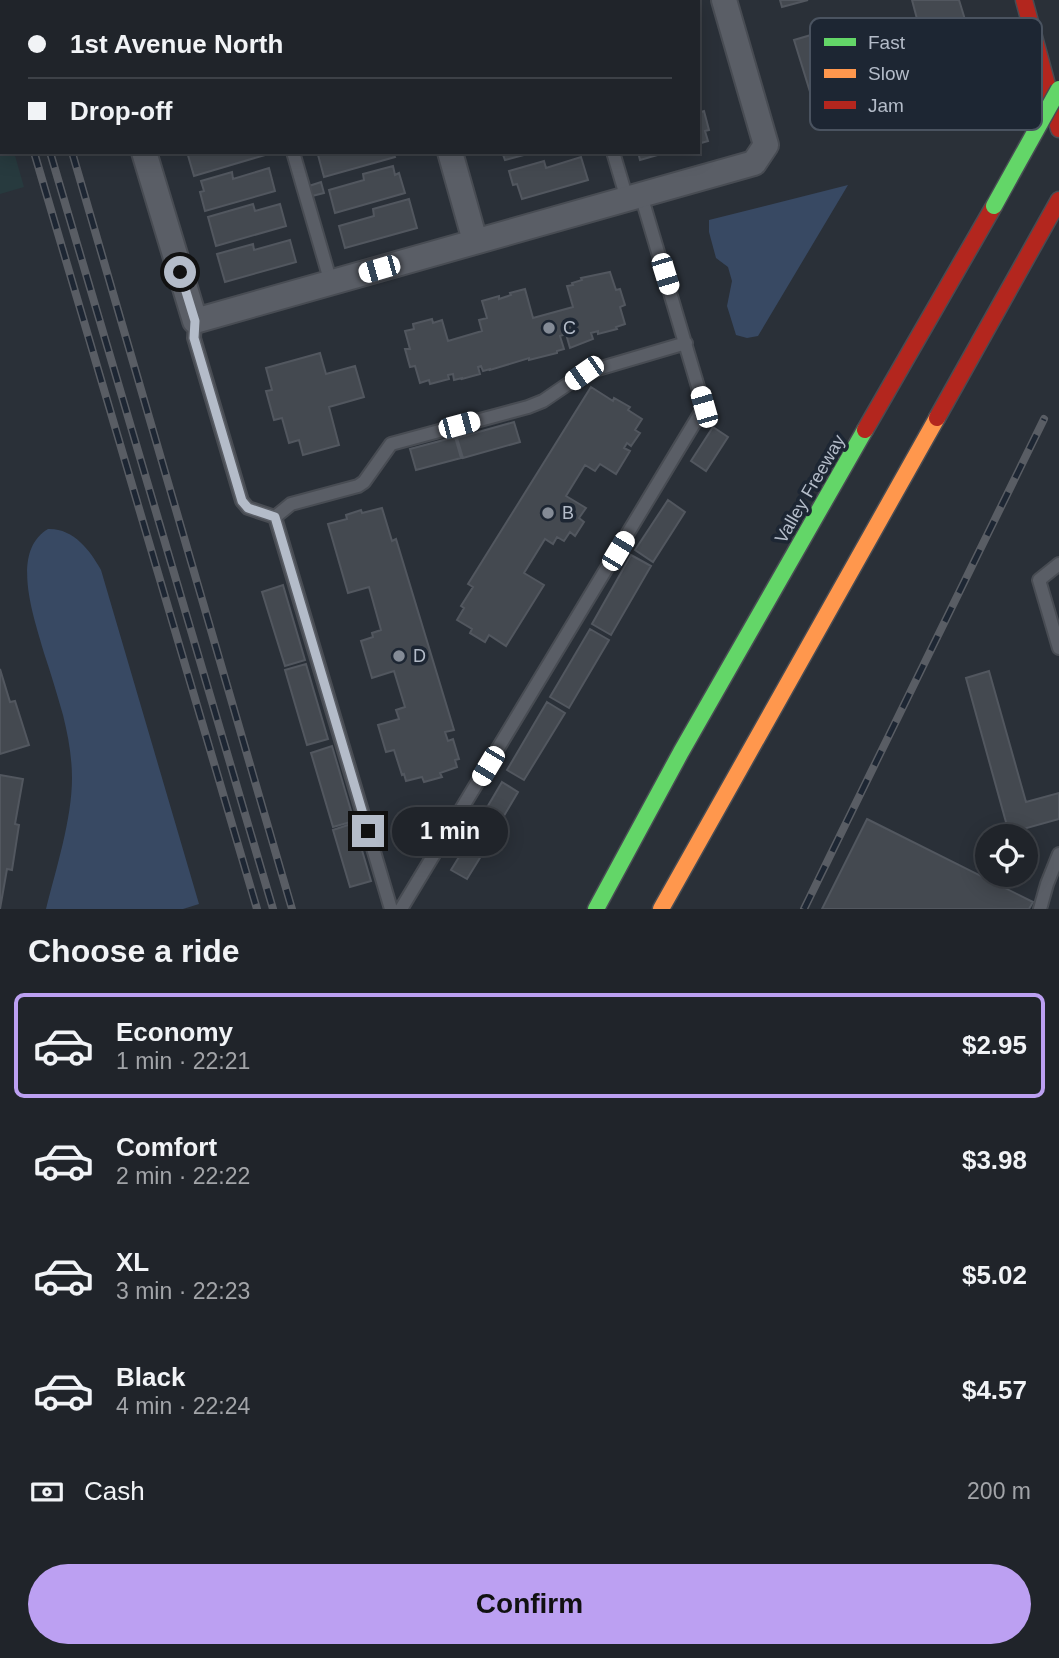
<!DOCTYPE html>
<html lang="en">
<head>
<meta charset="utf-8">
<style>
	:root { --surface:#20242a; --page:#282c32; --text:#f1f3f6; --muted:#a2a4a8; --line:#3d4147; --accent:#bca0f2 }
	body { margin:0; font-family:Arial,sans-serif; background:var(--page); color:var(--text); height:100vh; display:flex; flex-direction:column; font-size:26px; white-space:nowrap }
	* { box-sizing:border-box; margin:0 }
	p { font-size:23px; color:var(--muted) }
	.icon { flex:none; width:38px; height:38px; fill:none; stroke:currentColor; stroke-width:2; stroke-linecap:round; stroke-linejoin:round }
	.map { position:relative; height:909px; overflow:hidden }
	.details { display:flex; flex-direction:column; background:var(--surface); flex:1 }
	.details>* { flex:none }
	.top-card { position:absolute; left:0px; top:0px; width:700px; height:154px; box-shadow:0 4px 18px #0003,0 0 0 2px var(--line); display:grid; align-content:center; height:154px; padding:0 28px; background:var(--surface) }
	.tools { position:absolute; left:975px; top:824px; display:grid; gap:14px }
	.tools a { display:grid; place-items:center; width:63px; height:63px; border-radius:50%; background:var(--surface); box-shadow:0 4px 18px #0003,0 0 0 2px var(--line); font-size:35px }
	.end { position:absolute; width:32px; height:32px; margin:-16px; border:9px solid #b4bcc9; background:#111; box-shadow:0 0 0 4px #111 }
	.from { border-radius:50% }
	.bubble { position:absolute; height:49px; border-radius:24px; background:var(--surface); box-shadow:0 4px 18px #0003,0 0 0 2px var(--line); font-size:23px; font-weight:800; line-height:49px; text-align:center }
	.car { position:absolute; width:21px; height:42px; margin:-21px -10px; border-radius:9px; box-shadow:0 0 5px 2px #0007; background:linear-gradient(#fff 24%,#345 0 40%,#fff 0 76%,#345 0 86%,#fff 0) }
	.top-card b { display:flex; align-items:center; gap:24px; height:66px; font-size:26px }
	.top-card b+b { border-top:2px solid var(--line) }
	.top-card i { width:18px; height:18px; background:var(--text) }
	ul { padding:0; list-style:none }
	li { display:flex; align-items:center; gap:21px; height:105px; margin:0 14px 10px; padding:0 14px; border:4px solid transparent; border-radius:10px }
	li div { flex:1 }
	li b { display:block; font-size:26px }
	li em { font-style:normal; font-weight:800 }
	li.active { border-color:var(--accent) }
	li>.icon { width:63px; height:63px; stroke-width:1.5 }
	h2 { padding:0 28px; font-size:32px; line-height:84px }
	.pay { display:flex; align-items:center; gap:18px; height:77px; padding:0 28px; font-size:26px }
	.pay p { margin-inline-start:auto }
	.button { display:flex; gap:14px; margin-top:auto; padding:14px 28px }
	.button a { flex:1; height:80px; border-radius:42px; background:var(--accent); color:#111; font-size:28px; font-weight:800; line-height:80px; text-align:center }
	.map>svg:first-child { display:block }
</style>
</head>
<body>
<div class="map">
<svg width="1059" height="909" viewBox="0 0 1059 909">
	<rect width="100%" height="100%" fill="#2a3038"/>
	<path fill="#273a3e" d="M0,106L2,112V152H14L24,187L0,194Z"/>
	<path fill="#384963" d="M848,185L758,336L747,338L736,335L727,306L732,281L728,267L716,258L709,232V220Z
		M48,529C73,528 90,550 101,570L199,904L183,909H46C56,869 72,819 72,778C72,757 68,735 63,715C57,694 51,674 44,653C35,620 9,552 48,529Z"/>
	<path fill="#444950" stroke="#52575f" stroke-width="2" d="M161,0H181V1L220,0V2H155Z
		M460,0H530L524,2H461Z
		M595,0H663L657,2H595Z
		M780,0H808L782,7Z
		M912,0H959L967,26L961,28L964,42L926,53Z
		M838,27L854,83L811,95L794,40Z
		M704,111L709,130L705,131L708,141L698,144V113Z
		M187,152H264L265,155L194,176Z
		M327,152H393L395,157L324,177L318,155Z
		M502,152H535L505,160Z
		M638,152H668L640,160Z
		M581,157L588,180L522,199L517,184L513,185L509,171L544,161L546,168Z
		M393,166L395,175L399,173L405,193L335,213L329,190L364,180L363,174Z
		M269,168L275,191L205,211L200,192L204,191L201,181L232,172L233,179Z
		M321,182L324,193L312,196L309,186Z
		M409,199L417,228L345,248L339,226L374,216L373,209Z
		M253,204L255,211L280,204L286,226L216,246L208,217Z
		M290,240L296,262L225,282L217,254L253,244L254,250Z
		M610,272L616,290L620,289L625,305L620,307L625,324L616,327L617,329L598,334V331L591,333L593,339L570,348L566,334L560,336L564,349L557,351V353L529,360V358L490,370V369L483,371L481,366L478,367L480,374L462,379V378L454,380L453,374L448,375L449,379L430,384L429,380L420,383L415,366L410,367L405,349H410L405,331L414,329L413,324L432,319L433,323L442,320L448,341L482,331L479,320L487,318L482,301L499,296V299L511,295L510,293L525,289L533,318L573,307L567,286L573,285L572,283L582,280L581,278Z
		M320,353L326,374L355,366L364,397L329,407L339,445L303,455L299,440L289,443L282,418L274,420L266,391L272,390L266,368Z
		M591,387L613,401L614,398L630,407L628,410L642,419L635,430L640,433L631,446L627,443L624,448L630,451L616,474L600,464L595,471L585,465L566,496L586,508L579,518L584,522L575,536L570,532L564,541L557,537L553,544L545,539L524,573L544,585L506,646L489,635L485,642L470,633L472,629L457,620L464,608L461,606L473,587L468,584Z
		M514,422L520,442L463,458L457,438Z
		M713,427L728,437L706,471L691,461Z
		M455,437L461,458L416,470L410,449Z
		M668,500L685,512L653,562L635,550Z
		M382,508L392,541L396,539L454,730L445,732L448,741L453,739L459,759L455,760L457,767L440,773L442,777L424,782L422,777L406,781L404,774L402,775L394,750L386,752L378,725L399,719L396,710L405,707L394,671L372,678L361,641L373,637L372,633L381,630L369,587L348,593L328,524L347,519L346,515L361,510L362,513Z
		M631,555L651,566L611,635L592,624Z
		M283,585L305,660L285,666L262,592Z
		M590,629L609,640L569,708L550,697Z
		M306,664L328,739L307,745L285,670Z
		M0,669L10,702L15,701L29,745L0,754Z
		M989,671L1026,802L1059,793V819L1009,833L966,678Z
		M547,702L565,713L524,780L507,770Z
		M332,746L354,821L333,827L311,753Z
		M0,775L23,779L15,824L19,825L12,870L7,869L0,909Z
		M502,782L518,792L488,843L472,833Z
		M867,819L1033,902L1029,909H822Z
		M354,823L371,881L350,887L333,830Z
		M470,839L486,848L467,879L451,870Z"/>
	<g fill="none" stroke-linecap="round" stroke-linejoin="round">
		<defs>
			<path id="lane" d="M249,0L250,2
				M569,0L570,2
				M293,152L331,283
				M613,152L627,199
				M195,321L194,338L242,501L248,508L275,517L391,909
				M275,517L291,504L358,486L364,482L391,444L528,407L543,401L584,373L686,343
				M1059,564L1039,580L1059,648
				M401,909L704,407L641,195
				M1040,909L1047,884L1059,854"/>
			<path id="street" d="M99,0V2
				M407,0L408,2
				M144,152L195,321L754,163L766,145L724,0
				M450,152L475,241"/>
			<path id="fast" d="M596,909L681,752L865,430"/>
			<path id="slow" d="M661,909L937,418"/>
			<path id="jam" d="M1024,0L1059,129
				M937,418L1059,200
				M865,430L994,206"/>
		</defs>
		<use href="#lane" stroke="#484c53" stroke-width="16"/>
		<use href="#street" stroke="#484c53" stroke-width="28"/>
		<use href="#fast" stroke="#484c53" stroke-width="19"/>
		<use href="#slow" stroke="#484c53" stroke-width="19"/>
		<use href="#jam" stroke="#484c53" stroke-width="19"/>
		<use href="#lane" stroke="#5a5e66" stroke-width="12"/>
		<use href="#street" stroke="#5a5e66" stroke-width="24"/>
		<use href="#fast" stroke="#63d668" stroke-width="16"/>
		<use href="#slow" stroke="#ff974d" stroke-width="16"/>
		<use href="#jam" stroke="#b3261e" stroke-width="16"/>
		<defs>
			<path id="rail" d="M5,0V2
				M28,0V2
				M0,38L2,44
				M34,152L257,909
				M50,152L273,909
				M72,152L292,909
				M804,909L1044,419"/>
		</defs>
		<use href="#rail" stroke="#595d64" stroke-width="8"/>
		<use href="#rail" stroke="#1d2633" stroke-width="5" stroke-dasharray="16" stroke-linecap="butt"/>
		<defs>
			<path id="fast-bridge" d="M994,206L1059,89"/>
		</defs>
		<use href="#fast-bridge" stroke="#474c53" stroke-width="19" stroke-linecap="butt"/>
		<use href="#fast-bridge" stroke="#63d668" stroke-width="16"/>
	</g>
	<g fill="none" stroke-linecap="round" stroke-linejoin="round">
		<path stroke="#b4bcc9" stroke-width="9" d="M180,272L195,321L194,338L242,501L248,508L275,517L368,831"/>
	</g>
	<g fill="#848b96" stroke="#1d2633" stroke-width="2.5">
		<circle cx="549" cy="328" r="7"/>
		<circle cx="548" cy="513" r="7"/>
		<circle cx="399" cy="656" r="7"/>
	</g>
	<g text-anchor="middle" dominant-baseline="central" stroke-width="7" stroke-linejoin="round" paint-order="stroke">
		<g font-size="18" fill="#b4bcc9" stroke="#1d2633" text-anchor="start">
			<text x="563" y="328">C</text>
			<text x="562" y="513">B</text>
			<text x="413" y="656">D</text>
		</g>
		<g font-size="18" fill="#b4bcc9" stroke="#1d2633">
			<text transform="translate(810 489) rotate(-60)">Valley Freeway</text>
		</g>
	</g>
	<rect x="810" y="18" width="232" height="112" rx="10" fill="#1d2633" stroke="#4a5360" stroke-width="2"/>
	<rect x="824" y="38" width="32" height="8" fill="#63d668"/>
	<rect x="824" y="69" width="32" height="9" fill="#ff974d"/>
	<rect x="824" y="101" width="32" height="8" fill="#b3261e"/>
	<g font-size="19" fill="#b4bcc9">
		<text x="868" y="49">Fast</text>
		<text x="868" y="80">Slow</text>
		<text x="868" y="112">Jam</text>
	</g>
</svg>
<div class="tools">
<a><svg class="icon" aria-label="locate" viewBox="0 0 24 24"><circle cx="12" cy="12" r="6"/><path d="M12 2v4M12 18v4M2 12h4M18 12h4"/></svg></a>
</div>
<i class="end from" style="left:180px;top:272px"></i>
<i class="end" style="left:368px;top:831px"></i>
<div class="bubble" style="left:392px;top:807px;width:116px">1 min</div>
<i class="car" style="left:379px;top:269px;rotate:254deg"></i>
<i class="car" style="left:665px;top:274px;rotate:163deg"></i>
<i class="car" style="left:584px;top:373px;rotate:235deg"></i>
<i class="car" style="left:704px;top:407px;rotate:344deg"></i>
<i class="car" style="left:459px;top:425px;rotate:75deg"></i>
<i class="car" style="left:618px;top:551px;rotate:31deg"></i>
<i class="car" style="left:488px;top:766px;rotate:211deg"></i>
<div class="top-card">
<b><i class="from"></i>1st Avenue North</b>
<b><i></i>Drop-off</b>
</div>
</div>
<section class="details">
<h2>Choose a ride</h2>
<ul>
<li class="active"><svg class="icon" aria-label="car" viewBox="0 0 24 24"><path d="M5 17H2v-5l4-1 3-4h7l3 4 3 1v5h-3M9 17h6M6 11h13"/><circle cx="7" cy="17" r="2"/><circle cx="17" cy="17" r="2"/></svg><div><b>Economy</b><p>1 min · 22:21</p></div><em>$2.95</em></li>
<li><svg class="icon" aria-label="car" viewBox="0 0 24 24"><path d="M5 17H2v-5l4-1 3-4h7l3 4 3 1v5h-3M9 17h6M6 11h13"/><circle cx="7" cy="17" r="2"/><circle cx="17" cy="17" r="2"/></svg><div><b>Comfort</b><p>2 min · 22:22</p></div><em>$3.98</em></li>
<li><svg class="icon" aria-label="car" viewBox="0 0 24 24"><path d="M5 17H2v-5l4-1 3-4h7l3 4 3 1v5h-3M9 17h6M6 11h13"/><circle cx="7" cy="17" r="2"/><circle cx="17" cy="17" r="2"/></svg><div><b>XL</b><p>3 min · 22:23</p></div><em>$5.02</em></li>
<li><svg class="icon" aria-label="car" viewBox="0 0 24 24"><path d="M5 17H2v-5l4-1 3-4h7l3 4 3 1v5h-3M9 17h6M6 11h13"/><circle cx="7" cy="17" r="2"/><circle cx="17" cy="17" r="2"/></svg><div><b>Black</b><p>4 min · 22:24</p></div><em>$4.57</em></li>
</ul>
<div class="pay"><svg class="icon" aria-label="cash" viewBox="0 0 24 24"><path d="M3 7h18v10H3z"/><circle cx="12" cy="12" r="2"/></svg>Cash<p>200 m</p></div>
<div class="button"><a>Confirm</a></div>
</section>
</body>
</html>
